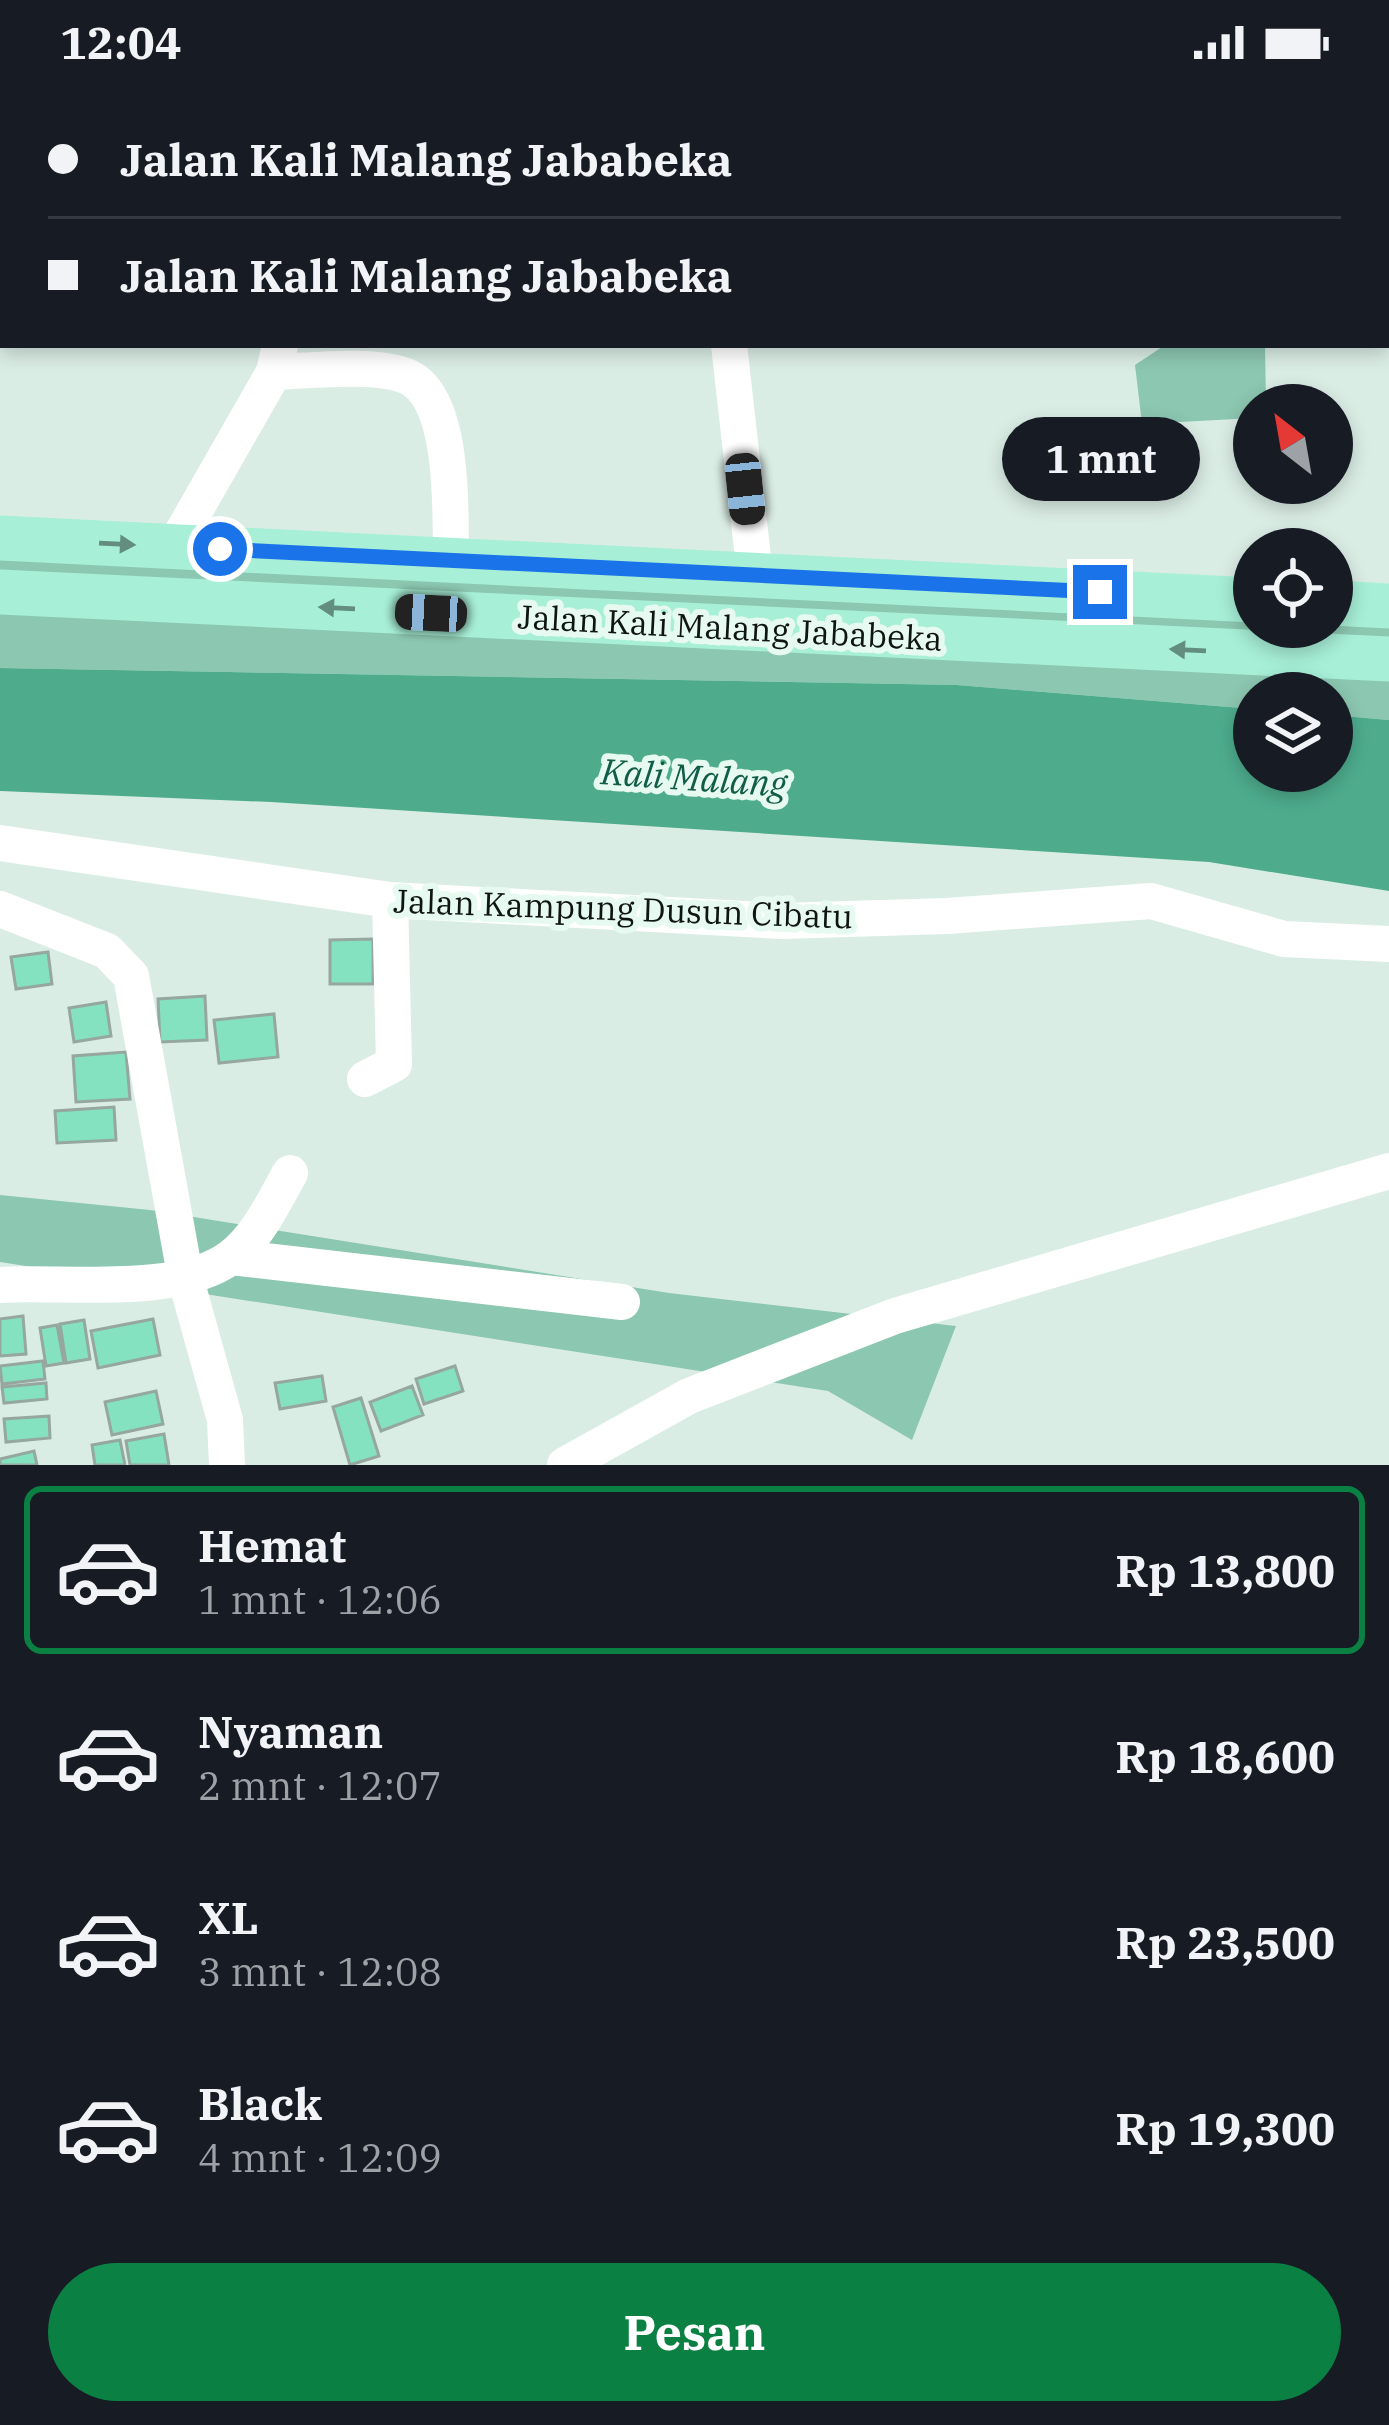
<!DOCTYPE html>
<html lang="id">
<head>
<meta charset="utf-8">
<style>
	:root { --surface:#171b24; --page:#242831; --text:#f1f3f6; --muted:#9ea1a6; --line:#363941; --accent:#0b8043 }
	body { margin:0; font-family:"IBM Plex Serif",serif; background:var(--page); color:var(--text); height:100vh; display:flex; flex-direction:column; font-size:45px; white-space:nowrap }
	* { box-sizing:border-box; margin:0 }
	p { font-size:39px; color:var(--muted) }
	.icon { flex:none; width:66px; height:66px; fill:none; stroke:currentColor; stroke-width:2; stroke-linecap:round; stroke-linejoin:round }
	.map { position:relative; height:1381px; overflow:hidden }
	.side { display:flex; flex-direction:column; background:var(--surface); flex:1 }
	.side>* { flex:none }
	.top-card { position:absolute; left:0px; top:0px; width:1389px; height:264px; box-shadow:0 6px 18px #0003; display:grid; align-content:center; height:264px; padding:0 48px; background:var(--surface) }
	.needle { width:78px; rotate:329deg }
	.buttons { position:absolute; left:1233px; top:300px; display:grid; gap:24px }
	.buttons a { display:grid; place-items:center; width:120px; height:120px; border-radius:50%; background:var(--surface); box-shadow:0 6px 18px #0003; font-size:60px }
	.end { position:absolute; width:54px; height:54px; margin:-27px; border:15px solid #1a73e8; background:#fff; box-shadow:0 0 0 6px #fff }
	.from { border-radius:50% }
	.bubble { position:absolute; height:84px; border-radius:42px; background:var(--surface); box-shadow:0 6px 18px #0003; font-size:39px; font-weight:700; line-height:84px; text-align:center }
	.car { position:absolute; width:36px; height:72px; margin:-36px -18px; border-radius:15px; box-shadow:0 0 9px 3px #0007; background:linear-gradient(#222 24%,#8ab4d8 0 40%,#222 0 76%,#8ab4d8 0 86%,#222 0) }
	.top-card b { display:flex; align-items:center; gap:42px; height:114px; font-size:45px }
	.top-card b+b { border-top:3px solid var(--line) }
	.top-card i { width:30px; height:30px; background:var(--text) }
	ul { padding:21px 0 0; list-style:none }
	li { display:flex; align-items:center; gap:36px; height:168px; margin:0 24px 18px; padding:0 24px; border:6px solid transparent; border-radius:18px }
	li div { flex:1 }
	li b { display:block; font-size:45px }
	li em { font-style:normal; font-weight:700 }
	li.on { border-color:var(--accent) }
	li>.icon { width:108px; height:108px; stroke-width:1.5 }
	.cta { display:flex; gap:24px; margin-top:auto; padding:24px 48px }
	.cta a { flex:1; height:138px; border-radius:72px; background:var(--accent); color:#fff; font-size:48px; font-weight:700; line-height:138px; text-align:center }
	.status { display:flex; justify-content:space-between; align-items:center; height:84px; padding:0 60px; background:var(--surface); direction:ltr }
	.status svg { height:33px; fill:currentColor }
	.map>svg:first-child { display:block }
</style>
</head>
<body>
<div class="status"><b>12:04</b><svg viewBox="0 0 49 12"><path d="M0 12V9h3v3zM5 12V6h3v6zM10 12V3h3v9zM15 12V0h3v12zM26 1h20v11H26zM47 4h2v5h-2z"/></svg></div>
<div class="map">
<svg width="1389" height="1381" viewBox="0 0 1389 1381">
	<rect width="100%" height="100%" fill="#daede5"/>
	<path fill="#8cc7b1" d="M1165,261H1265L1266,321H1254V334L1142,340L1135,281Z
		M0,454L1254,516V543H1332V519L1389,522V636L1332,631V609H1254V625L957,601L0,584Z
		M0,1111L150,1126L669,1209L956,1242L912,1356L828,1307L0,1178Z"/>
	<path fill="#4eac8d" d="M0,584L957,601L1254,625V687H1332V631L1389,636V807L1209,778L271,718L0,707Z"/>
	<path fill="#84e2c1" stroke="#95a7a0" stroke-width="3" d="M373,855V900H330V856Z
		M48,868L52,900L16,905L11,873Z
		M205,912L207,956L160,958L158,915Z
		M106,918L111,952L74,958L69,924Z
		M274,930L278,973L219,979L214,936Z
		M126,968L130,1015L76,1018L73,972Z
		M114,1023L116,1056L57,1059L55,1027Z
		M23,1232L26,1270L0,1272V1235Z
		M153,1235L160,1271L98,1284L91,1247Z
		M84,1236L90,1275L66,1279L60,1240Z
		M57,1241L64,1279L46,1282L40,1244Z
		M43,1277L45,1295L2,1300L0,1282Z
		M455,1282L463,1307L424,1320L416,1295Z
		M322,1292L326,1317L280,1325L275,1299Z
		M46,1299L47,1315L4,1319L2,1303Z
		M412,1302L423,1331L381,1347L370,1318Z
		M156,1307L163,1340L112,1351L105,1318Z
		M361,1314L379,1372L350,1381L333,1323Z
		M49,1332L50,1354L6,1358L4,1335Z
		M164,1350L169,1381H130L126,1357Z
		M120,1356L125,1381H95L92,1361Z
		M34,1367L37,1381H0V1375Z"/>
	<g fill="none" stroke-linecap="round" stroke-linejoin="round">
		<path stroke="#fff" stroke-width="36" d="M289,3L298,0
			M0,117L3,119
			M729,261L755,491
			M274,288C310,287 373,279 406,292C456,312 450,429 451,476
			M174,463L274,288L280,261
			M0,759L390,816L782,837L947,832L1151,817L1284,855L1389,860
			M0,825L107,867L131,892L186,1196L225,1336L227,1381
			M365,995L394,980L390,816
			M231,1173L622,1218
			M0,1201C65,1197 178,1213 231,1173C258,1153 274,1117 290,1089
			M565,1381L689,1312L895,1232L1389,1087"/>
		<path stroke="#a7efd7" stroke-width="45" d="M0,454L1254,516
			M0,508L1389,575
			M1332,519L1389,522"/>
	</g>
	<defs><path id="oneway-solid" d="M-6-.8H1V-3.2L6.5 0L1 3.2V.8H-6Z" transform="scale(3)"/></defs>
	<g fill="#638d7e">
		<use href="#oneway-solid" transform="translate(117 460) rotate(3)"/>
		<use href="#oneway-solid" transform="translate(337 524) rotate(-177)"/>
		<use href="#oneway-solid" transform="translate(1188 566) rotate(-177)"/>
	</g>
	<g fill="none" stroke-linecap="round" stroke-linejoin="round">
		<path stroke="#1a73e8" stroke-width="15" d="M220,465L1100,508"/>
	</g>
	<g text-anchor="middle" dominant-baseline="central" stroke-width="12" stroke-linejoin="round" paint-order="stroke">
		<g font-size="33" fill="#0f1512" stroke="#e7faf2">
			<text transform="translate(730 543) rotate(3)">Jalan Kali Malang Jababeka</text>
			<text transform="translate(623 824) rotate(2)">Jalan Kampung Dusun Cibatu</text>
		</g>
		<g font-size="36" font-style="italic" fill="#125d48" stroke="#e7faf2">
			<text transform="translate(694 693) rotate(4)">Kali Malang</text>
		</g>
	</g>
</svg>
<div class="buttons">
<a><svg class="needle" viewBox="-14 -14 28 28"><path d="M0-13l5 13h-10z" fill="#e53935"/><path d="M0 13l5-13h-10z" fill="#9ea1a6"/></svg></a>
<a><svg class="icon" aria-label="locate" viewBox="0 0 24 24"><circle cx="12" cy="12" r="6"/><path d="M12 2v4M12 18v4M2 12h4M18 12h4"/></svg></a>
<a><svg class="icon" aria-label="layers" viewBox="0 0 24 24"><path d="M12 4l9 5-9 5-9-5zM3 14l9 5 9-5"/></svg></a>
</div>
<i class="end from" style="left:220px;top:465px"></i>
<i class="end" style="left:1100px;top:508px"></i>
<div class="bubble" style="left:1002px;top:333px;width:198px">1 mnt</div>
<i class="car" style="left:745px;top:405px;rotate:174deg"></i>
<i class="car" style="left:431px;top:529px;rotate:273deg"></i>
<div class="top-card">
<b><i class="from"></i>Jalan Kali Malang Jababeka</b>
<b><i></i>Jalan Kali Malang Jababeka</b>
</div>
</div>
<section class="side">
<ul>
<li class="on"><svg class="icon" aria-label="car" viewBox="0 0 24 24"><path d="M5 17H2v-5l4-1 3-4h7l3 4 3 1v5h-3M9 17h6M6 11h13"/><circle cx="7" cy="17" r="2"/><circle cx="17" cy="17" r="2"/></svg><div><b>Hemat</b><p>1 mnt · 12:06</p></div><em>Rp 13,800</em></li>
<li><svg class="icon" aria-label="car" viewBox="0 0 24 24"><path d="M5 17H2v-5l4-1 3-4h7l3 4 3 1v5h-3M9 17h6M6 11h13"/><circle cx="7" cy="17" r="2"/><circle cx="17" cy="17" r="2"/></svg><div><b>Nyaman</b><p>2 mnt · 12:07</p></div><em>Rp 18,600</em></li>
<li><svg class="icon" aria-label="car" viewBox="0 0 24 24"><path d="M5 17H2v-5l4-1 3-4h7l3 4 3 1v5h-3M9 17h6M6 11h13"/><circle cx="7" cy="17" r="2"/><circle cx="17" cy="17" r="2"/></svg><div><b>XL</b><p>3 mnt · 12:08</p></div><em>Rp 23,500</em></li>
<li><svg class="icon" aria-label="car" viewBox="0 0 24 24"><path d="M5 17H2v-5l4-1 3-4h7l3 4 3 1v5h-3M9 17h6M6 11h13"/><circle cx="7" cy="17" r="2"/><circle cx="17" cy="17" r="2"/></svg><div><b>Black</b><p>4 mnt · 12:09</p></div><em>Rp 19,300</em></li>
</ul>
<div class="cta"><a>Pesan</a></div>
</section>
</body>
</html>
